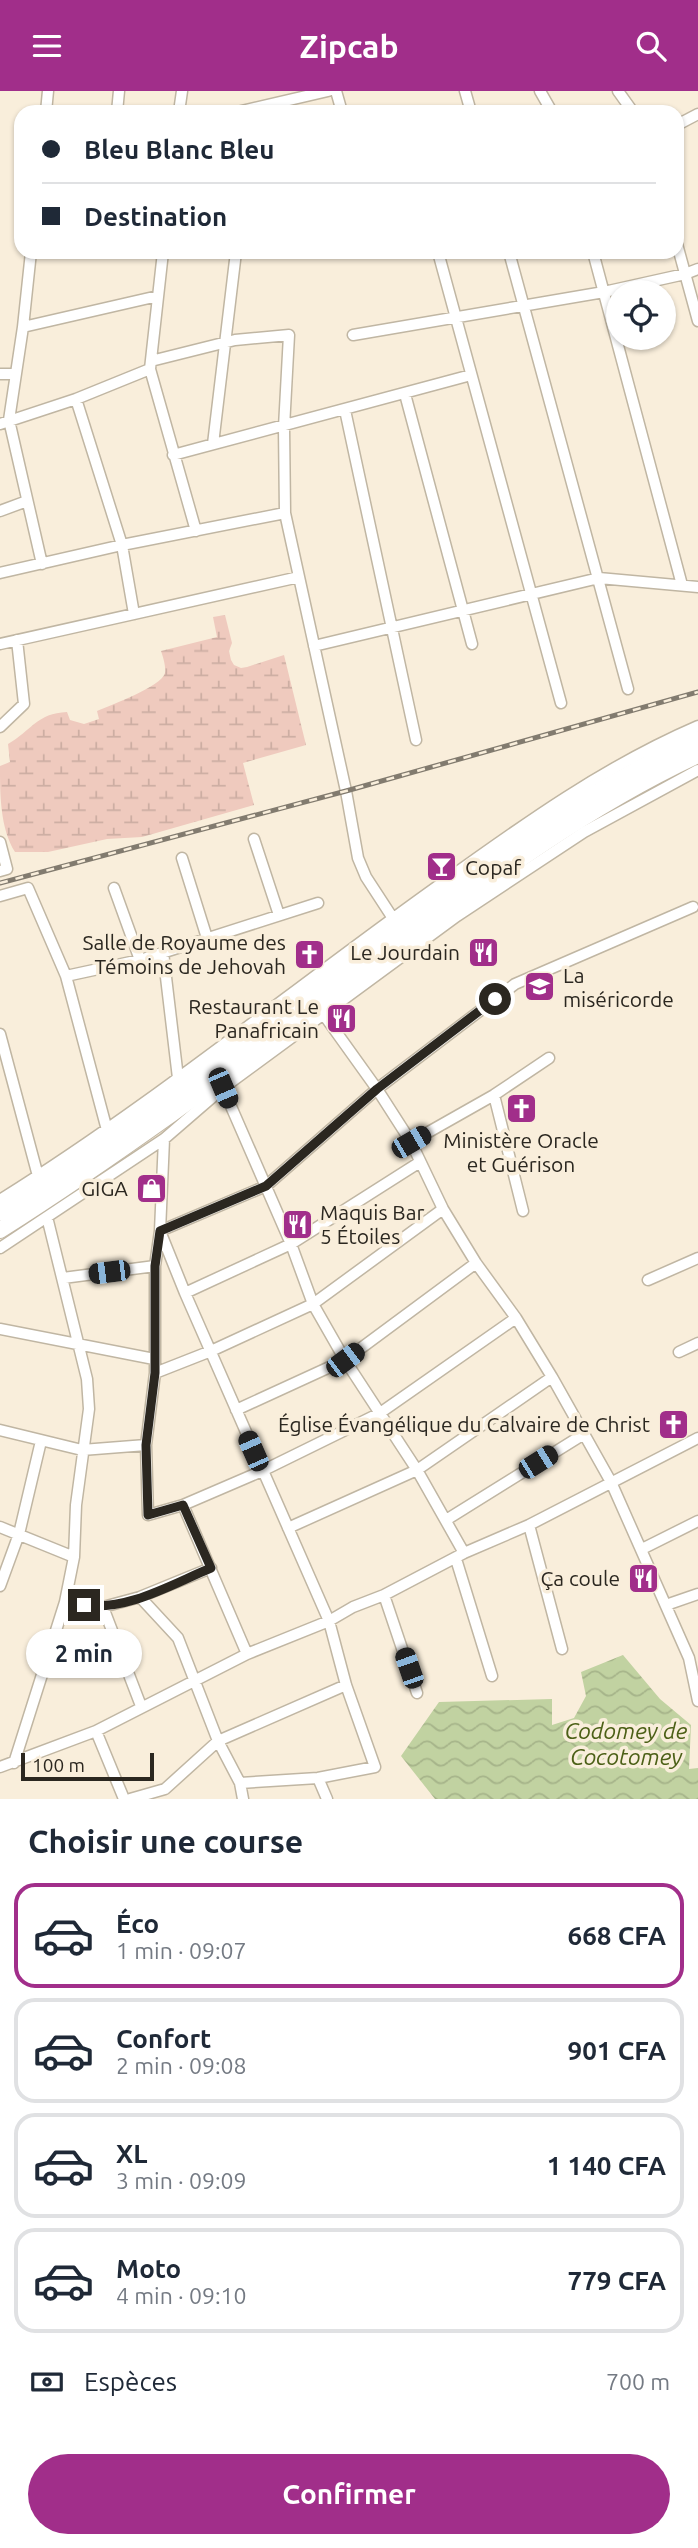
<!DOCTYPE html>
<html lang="fr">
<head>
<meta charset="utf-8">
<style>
	:root { --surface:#fff; --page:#f6f6f7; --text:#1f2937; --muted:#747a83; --line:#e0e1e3; --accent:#a12e8a }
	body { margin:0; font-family:Ubuntu,sans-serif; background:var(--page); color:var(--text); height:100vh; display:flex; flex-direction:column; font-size:26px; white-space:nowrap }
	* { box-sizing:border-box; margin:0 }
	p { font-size:23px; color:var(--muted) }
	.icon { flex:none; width:38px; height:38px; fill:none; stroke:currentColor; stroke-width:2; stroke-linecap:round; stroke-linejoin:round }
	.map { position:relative; height:1708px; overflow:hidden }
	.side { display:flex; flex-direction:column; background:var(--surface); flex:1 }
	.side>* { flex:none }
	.banner { position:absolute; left:14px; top:14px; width:670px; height:154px; border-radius:21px; box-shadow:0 2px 5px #0004; display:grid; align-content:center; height:154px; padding:0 28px; background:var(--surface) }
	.tools { position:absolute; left:606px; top:189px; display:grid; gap:14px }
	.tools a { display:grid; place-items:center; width:70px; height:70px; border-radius:50%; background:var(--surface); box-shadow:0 2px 5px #0004; font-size:35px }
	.scale { position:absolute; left:21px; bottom:18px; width:133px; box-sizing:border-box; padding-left:7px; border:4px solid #2b2720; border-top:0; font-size:19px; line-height:24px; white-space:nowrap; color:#2b2720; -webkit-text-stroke:5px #f9eedb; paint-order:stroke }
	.end { position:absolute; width:32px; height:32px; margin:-16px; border:9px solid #2b2720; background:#fff; box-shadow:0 0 0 4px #fff }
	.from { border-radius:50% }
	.bubble { position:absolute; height:49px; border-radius:24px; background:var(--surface); box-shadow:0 2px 5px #0004; font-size:23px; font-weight:700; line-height:49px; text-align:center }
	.car { position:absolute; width:21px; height:42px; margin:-21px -10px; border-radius:9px; box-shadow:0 0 5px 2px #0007; background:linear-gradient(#222 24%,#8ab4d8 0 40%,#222 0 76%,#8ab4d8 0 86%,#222 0) }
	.banner b { display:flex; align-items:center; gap:24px; height:66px; font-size:26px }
	.banner b+b { border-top:2px solid var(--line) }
	.banner i { width:18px; height:18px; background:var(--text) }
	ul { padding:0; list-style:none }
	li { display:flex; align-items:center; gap:21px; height:105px; margin:0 14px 10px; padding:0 14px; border:4px solid var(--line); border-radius:21px }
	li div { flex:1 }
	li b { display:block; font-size:26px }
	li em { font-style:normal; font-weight:700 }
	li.current { border-color:var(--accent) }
	li>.icon { width:63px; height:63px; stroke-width:1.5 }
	h2 { padding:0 28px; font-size:32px; line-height:84px }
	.pay { display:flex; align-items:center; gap:18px; height:77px; padding:0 28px; font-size:26px }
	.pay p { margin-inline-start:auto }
	.cta { display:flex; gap:14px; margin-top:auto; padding:14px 28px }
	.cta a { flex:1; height:80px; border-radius:42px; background:var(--accent); color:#fff; font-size:28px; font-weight:700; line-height:80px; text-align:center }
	header { display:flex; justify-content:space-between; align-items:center; height:91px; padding:0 28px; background:var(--accent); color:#fff; font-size:32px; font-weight:700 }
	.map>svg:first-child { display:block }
</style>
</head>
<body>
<header><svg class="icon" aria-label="menu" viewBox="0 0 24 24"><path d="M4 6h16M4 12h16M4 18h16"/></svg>Zipcab<svg class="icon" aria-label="search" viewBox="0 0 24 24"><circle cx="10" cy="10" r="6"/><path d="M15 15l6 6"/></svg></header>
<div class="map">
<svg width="698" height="1708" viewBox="0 0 698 1708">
	<defs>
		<pattern id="wetland-marsh" width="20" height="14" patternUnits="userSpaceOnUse" patternTransform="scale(1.75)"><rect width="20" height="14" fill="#efcabe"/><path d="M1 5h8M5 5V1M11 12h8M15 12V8" fill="none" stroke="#cdaea3"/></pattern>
		<pattern id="water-waves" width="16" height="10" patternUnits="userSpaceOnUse" patternTransform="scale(1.75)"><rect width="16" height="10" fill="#c1d2a1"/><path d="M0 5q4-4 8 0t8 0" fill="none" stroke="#a6b48a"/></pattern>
	</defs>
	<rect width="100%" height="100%" fill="#f9eedb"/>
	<path fill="url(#wetland-marsh)" d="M225,524L232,552L229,560L231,569L234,574L241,577L247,576L284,564L306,654L243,672L254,714L142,746L107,748L48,761H15C0,737 0,703 0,675L10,671L8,653C31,640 37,622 67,621L70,629L84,633L99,628L97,620C111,614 161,596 165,582C166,575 163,566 161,560L217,546L213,526Z"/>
	<path fill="url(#water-waves)" d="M623,1564L660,1608L691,1634L689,1678L698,1677V1708H435L401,1665L439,1611L552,1608V1634L574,1627L586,1605L581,1581Z"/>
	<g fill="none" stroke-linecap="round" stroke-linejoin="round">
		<defs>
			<path id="minor" d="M336,0L342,21
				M465,0L471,21
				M540,0L552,21
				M618,0L633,21
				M46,21L48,0
				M117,21L119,0
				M179,21L182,0
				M237,21L328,0
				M677,34L698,23
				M677,153L698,230
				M31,161L23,236L9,329L42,473
				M163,161L150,278L196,440
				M438,161L561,612
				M509,161L628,598
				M593,161L682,494
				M23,236L158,205
				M353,244L604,201L685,183L698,178
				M151,270L235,249L289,244L284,336L285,422L346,700L358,767L366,786L396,832
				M0,283H16
				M405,303L472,553
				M76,308L122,454L134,523
				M345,319L416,649
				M0,333L76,308L150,278
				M213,353L236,161
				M173,364L471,284
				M0,420L27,410
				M0,482L122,454L285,422
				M0,553L299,486
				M314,555L599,487L698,496
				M0,636L24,613L17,549
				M254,748L279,824
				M0,751L7,778L0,780
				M182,767L207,847
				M114,797L140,869
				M0,805L28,797L66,885L107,1039
				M163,861L178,987
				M66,885L140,869L318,812
				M324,924L377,998L411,1051L443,1118L476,1172L516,1227L552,1286L611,1391L689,1567L698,1610
				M0,943L38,1085
				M223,997L291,1153L313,1213L345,1269L417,1379L464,1462
				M494,1004L523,1120
				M164,1048L160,1140L155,1175V1282L146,1354L148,1424L183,1414L262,1380L380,1322L516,1227
				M411,1051L494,1004L549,967
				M0,1109C154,1013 294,897 442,792C524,733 605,675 698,635
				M0,1157L164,1048L223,997L457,825L584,741L698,679
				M63,1187L155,1175
				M648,1189L698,1167
				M185,1202L291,1153L420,1071
				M0,1238L154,1268
				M679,1261L698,1252
				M155,1282L211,1260L313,1213L443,1118
				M236,1319L345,1269L476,1172
				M0,1339L82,1359L146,1354
				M183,1414L247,1563
				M446,1429L584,1343
				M529,1434L562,1558
				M0,1436L74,1466
				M288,1437L417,1379L552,1286
				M642,1458L698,1430
				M456,1468L492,1585
				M0,1495L19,1443L41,1350
				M384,1504L417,1602
				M140,1506L178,1547L218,1650L240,1692L243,1708
				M65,1511L103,1516L140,1506L211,1477
				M666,1514L698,1503
				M103,1516L141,1615
				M96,1640L124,1708
				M14,1672L65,1511L74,1466L76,1414L89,1318L87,1288L47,1126
				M0,1676L96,1640L247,1563L329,1530L353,1516L384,1504L464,1462L529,1434L698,1347
				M318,1687L327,1708
				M240,1692L318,1687L375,1676L346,1594L329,1530L185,1202L160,1140L266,1095L377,998L515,893L693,816
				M130,1708L165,1698L218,1650L346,1594"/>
			<path id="highway" d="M0,1121C129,1040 250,948 372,857C474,782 583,700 698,648
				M0,1139C129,1057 250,966 373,875C477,798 580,719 698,664"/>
		</defs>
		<use href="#minor" stroke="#c0b6a3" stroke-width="13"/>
		<use href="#highway" stroke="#c0b6a3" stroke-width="18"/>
		<use href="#minor" stroke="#fff" stroke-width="10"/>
		<use href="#highway" stroke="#fff" stroke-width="16"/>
		<defs>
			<path id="rail" d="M0,792L346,700L698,601"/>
		</defs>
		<use href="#rail" stroke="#827b6f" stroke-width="5"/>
		<use href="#rail" stroke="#f9eedb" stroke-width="2.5" stroke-dasharray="8" stroke-linecap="butt"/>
	</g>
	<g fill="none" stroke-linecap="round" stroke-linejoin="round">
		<path stroke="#2b2720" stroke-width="9" d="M84,1514C128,1520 172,1493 211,1477L183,1414L148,1424L146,1354L155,1282V1175L160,1140L266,1095L377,998L495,908"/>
	</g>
	<defs>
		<symbol id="bar-square" viewBox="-11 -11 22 22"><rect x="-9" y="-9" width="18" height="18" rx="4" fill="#a12e8a" stroke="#f9eedb"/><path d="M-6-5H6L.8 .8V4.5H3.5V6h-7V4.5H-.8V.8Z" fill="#fff"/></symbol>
		<symbol id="restaurant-square" viewBox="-11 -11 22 22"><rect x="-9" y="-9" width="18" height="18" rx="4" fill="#a12e8a" stroke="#f9eedb"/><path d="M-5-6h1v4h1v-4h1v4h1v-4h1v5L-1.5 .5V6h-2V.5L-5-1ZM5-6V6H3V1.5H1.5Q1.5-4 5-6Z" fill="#fff"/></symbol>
		<symbol id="church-square" viewBox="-11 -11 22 22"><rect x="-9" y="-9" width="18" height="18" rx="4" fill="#a12e8a" stroke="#f9eedb"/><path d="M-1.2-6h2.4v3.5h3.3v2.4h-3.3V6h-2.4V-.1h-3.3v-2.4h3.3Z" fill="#fff"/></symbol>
		<symbol id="school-square" viewBox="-11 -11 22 22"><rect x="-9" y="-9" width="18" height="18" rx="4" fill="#a12e8a" stroke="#f9eedb"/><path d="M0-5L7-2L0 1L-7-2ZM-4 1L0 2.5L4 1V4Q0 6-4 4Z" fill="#fff"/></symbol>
		<symbol id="shop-square" viewBox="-11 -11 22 22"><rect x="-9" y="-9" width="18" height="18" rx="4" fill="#a12e8a" stroke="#f9eedb"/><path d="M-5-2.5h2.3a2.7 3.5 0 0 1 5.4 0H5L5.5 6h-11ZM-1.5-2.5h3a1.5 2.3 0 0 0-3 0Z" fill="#fff"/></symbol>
	</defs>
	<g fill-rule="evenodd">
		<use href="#bar-square" x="424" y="758" width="35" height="35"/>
		<use href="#restaurant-square" x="466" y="844" width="35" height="35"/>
		<use href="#church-square" x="292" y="846" width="35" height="35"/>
		<use href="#school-square" x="522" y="878" width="35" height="35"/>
		<use href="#restaurant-square" x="324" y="910" width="35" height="35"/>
		<use href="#church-square" x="504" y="1000" width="35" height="35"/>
		<use href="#shop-square" x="134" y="1080" width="35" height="35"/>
		<use href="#restaurant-square" x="280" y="1116" width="35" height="35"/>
		<use href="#church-square" x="656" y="1316" width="35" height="35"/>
		<use href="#restaurant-square" x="626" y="1470" width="35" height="35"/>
	</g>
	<g text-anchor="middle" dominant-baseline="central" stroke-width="7" stroke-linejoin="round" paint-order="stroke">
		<g font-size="21" fill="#2b2720" stroke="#f9eedb" text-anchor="end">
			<text x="465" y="776" text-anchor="start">Copaf</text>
			<text x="286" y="851">Salle de Royaume des<tspan x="286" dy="24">Témoins de Jehovah</tspan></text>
			<text x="460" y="861">Le Jourdain</text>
			<text x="563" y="884" text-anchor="start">La<tspan x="563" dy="24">miséricorde</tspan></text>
			<text x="319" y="915">Restaurant Le<tspan x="319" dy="24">Panafricain</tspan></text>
			<text x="521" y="1049" text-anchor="middle">Ministère Oracle<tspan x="521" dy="24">et Guérison</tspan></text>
			<text x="128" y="1097">GIGA</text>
			<text x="320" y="1121" text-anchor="start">Maquis Bar<tspan x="320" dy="24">5 Étoiles</tspan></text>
			<text x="650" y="1333">Église Évangélique du Calvaire de Christ</text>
			<text x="620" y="1487">Ça coule</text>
		</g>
		<g font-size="23" font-style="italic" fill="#4c6017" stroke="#f9eedb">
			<text x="626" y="1639">Codomey de<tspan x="626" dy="26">Cocotomey</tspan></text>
		</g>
	</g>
</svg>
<div class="tools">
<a><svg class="icon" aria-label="locate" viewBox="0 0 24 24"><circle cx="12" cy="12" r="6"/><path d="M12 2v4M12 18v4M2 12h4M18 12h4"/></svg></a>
</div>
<div class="scale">100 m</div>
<i class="end from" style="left:495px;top:908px"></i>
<i class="end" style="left:84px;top:1514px"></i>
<div class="bubble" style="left:26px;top:1538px;width:116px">2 min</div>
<i class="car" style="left:223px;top:997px;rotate:157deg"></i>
<i class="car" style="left:411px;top:1051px;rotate:60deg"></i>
<i class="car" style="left:109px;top:1181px;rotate:263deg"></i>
<i class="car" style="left:345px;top:1269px;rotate:53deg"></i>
<i class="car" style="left:253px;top:1360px;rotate:336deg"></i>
<i class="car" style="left:538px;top:1371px;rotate:58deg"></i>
<i class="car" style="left:409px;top:1577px;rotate:341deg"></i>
<div class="banner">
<b><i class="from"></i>Bleu Blanc Bleu</b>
<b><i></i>Destination</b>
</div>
</div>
<section class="side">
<h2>Choisir une course</h2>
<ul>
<li class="current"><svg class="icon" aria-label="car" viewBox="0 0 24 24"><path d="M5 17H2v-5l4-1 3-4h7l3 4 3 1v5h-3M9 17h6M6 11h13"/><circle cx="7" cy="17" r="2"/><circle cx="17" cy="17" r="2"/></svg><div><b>Éco</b><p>1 min · 09:07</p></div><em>668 CFA</em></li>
<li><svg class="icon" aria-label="car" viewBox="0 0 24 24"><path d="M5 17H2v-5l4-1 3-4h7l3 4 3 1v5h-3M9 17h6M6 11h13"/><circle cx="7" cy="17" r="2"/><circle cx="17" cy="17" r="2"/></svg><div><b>Confort</b><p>2 min · 09:08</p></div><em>901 CFA</em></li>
<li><svg class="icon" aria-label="car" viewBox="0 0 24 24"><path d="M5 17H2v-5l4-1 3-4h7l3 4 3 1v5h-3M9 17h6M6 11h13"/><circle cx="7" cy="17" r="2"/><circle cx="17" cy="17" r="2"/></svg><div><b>XL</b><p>3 min · 09:09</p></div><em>1 140 CFA</em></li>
<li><svg class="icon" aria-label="car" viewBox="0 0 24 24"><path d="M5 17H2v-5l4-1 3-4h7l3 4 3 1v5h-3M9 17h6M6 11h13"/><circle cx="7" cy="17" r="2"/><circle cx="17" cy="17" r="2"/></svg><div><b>Moto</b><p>4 min · 09:10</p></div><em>779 CFA</em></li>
</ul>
<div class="pay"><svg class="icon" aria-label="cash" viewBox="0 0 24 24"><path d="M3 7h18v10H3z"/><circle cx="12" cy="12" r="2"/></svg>Espèces<p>700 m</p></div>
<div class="cta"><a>Confirmer</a></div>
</section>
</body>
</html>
